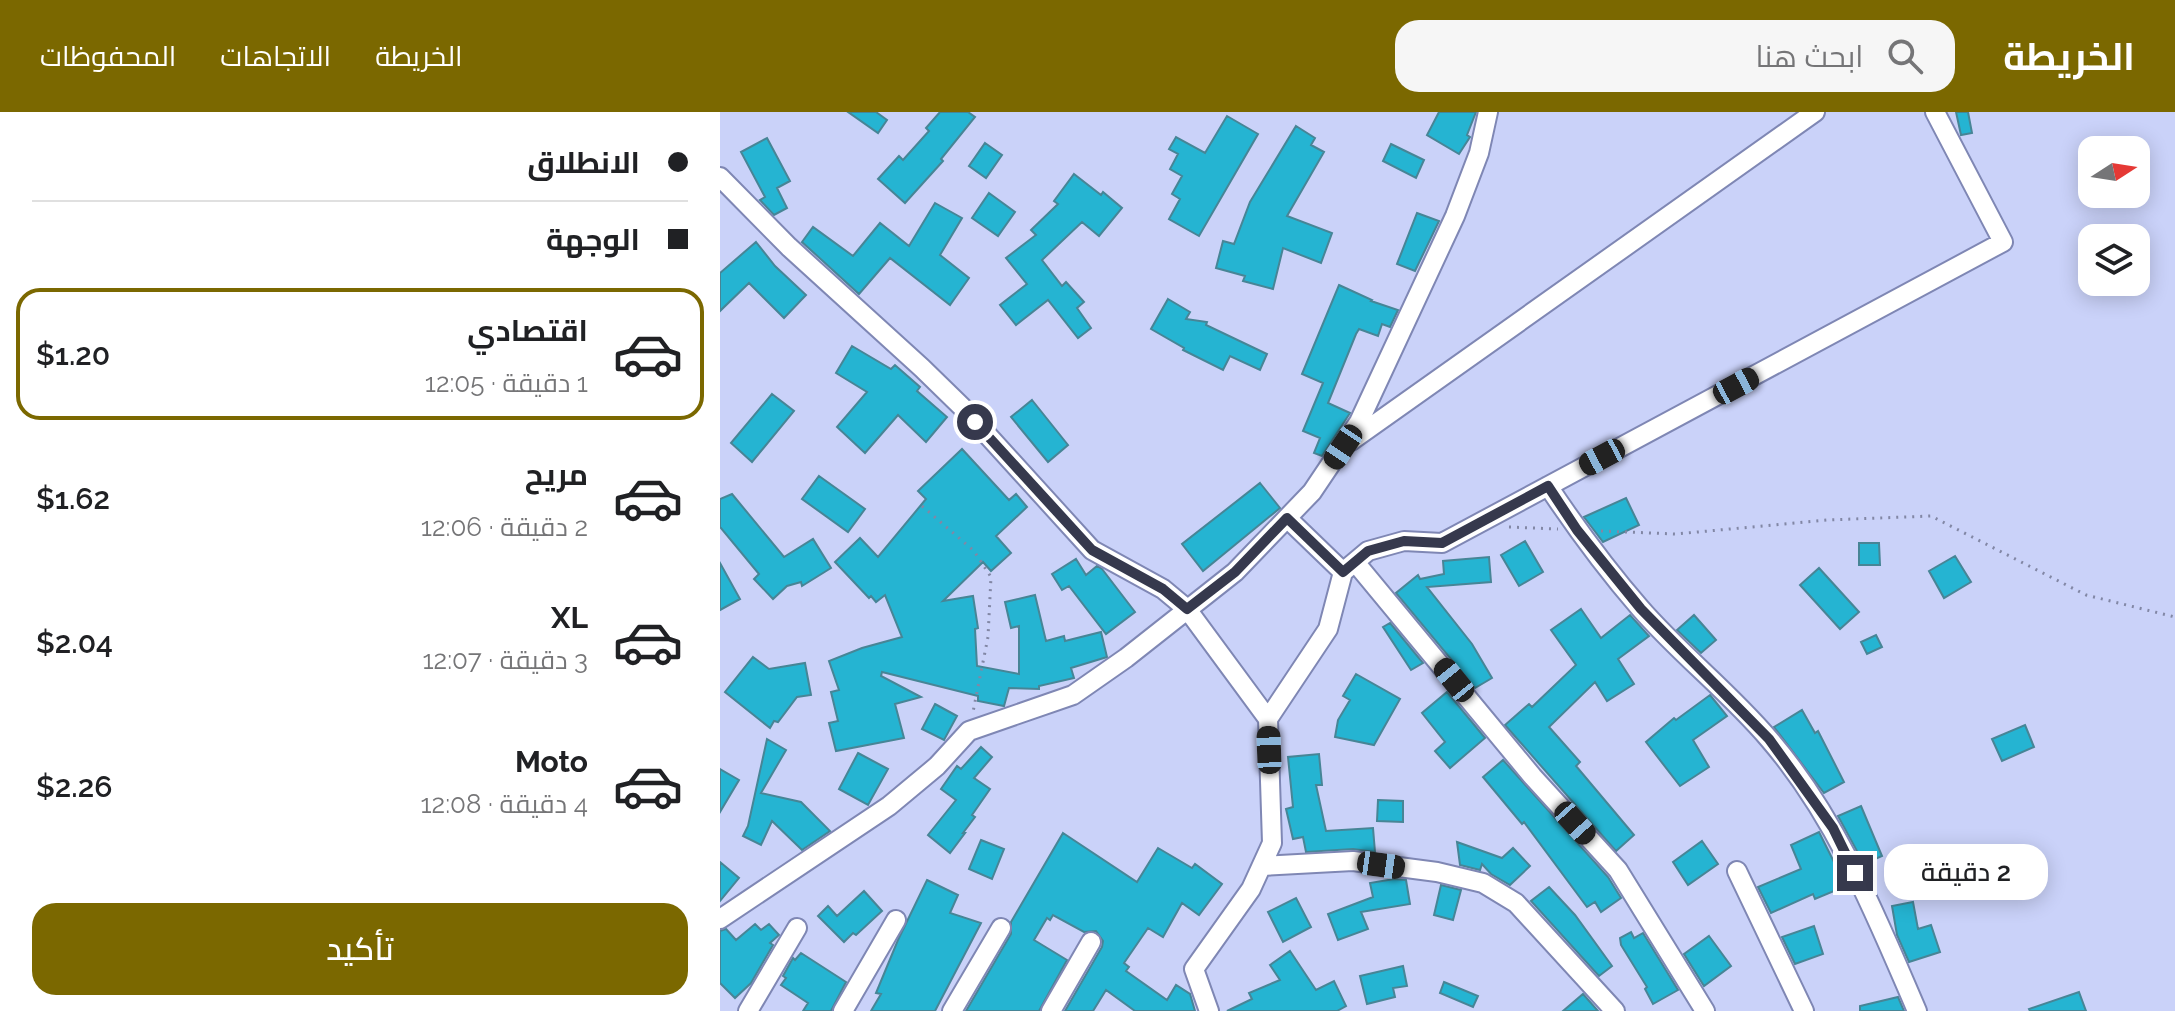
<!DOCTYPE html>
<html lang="ar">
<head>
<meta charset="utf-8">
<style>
	:root { --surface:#fff; --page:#f6f6f6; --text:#202124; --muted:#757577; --line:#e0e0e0; --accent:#7b6800 }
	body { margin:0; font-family:Raleway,Cairo,sans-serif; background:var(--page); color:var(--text); direction:rtl; height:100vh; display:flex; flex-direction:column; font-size:30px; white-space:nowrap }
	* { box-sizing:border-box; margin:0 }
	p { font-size:26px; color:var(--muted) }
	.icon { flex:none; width:44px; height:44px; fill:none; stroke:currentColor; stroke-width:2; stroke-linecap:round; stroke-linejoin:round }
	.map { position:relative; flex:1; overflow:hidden; direction:ltr }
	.panel { display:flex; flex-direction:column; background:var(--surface); width:720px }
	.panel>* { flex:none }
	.hud { display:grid; align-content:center; height:176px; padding:0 32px; background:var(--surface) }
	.needle { width:52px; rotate:78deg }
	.fabs { position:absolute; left:1358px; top:24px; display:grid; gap:16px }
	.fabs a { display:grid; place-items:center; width:72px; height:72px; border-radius:16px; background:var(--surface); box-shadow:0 4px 20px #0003; font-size:40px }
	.end { position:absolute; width:36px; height:36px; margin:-18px; border:10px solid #36394d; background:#fff; box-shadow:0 0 0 4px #fff }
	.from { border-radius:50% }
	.bubble { position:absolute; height:56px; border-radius:24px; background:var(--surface); box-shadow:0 4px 20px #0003; font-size:26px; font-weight:600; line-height:56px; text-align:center; direction:rtl }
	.car { position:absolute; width:24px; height:48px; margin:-24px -12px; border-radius:10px; box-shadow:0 0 6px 2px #0007; background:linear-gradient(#222 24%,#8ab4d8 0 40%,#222 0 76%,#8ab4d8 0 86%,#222 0) }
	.hud b { display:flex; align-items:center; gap:28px; height:76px; font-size:30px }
	.hud b+b { border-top:2px solid var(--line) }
	.hud i { width:20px; height:20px; background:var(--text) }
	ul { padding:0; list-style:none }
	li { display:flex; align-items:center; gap:24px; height:132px; margin:0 16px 12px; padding:0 16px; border:4px solid transparent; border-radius:24px }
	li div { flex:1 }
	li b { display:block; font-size:30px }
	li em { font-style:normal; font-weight:600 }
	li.active { border-color:var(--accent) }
	li>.icon { width:72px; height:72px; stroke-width:1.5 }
	.button { display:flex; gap:16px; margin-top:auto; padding:16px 32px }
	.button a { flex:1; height:92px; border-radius:24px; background:var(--accent); color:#fff; font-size:32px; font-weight:600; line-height:92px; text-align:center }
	header { display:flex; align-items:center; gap:48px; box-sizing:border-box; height:112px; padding:0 40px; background:var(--accent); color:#fff }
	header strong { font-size:38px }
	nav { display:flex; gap:44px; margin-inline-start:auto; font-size:28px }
	.search { width:560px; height:72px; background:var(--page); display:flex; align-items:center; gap:20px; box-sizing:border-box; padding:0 28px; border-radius:24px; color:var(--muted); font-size:30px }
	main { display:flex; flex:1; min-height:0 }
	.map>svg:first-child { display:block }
</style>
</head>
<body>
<header>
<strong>الخريطة</strong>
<div class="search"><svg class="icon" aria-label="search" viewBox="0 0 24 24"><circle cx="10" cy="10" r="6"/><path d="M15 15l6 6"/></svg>ابحث هنا</div>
<nav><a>الخريطة</a><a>الاتجاهات</a><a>المحفوظات</a></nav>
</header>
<main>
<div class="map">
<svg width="1455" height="899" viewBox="0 0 1455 899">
	<rect width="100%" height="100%" fill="#cad2f9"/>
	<path fill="#25b4d2" stroke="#478596" stroke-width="2" d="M128,0H156L167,8L158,21Z
		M220,0H248L255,5L221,47L223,49L185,91L158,67L179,44L183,48L209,19L206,16Z
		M719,0H756L747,23L750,25L739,42L707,23Z
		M1236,0H1248L1252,21L1241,23Z
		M507,4L538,22L479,124L449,107L460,87L452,82L462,64L450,57L458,42L449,37L456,25L485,41Z
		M576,14L595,26L591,33L604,40L567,104L612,121L601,151L563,136L553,177L523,169L525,164L496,156L503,129L514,132L530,90Z
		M47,26L70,69L57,76L67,96L54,103L40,88L45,85L21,40Z
		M265,31L282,43L266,66L249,54Z
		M671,32L704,48L696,66L663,49Z
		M354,62L381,83L383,80L402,96L379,124L362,110L322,148L342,174L346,170L364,190L357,196L371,216L358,226L328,188L296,213L280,193L307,172L286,146L316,123L311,118L338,92L334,89Z
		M269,81L295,100L278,124L252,106Z
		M215,91L242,106L220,143L249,166L230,193L170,146L139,182L82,130L93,115L133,144L160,111L189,134Z
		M697,101L719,109L695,159L677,152Z
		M36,130L55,154L86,183L64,206L29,171L0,199V161Z
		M619,173L652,188L651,189L678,198L670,215L662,212L658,224L639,217L636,222L608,291L630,301L602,344L594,341L600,326L583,319L603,271L582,262Z
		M448,187L470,200L466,207L487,210L486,213L547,242L540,258L510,244L503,258L463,238L464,236L431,217Z
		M132,234L171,257L175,253L200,275L197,279L227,305L206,330L178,303L145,341L117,315L147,280L116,261Z
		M52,282L74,299L32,350L11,331Z
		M312,288L348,333L328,350L291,305Z
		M242,337L289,388L296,382L307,395L276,424L291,441L271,459L263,450L223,489L253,484L258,516L255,517L257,554L299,562V514L291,516L285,490L315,483L326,529L344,524L345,529L381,520L387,545L351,556L354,566L319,574V577L289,576L284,594L258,589V584L162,560L161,564L201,585L175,592L184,626L116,639L109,611L118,609L111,580L119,578L109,549L142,536L182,525L165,483L156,490L151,484L149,486L115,450L140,426L158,445L206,387L198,379Z
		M99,364L145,397L128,420L82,387Z
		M540,371L560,396L483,459L462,432Z
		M12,382L64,445L93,427L111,456L82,474L81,470L67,474L53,487L34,467L39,462L0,415V387Z
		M906,386L919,413L883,430L864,405Z
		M805,429L823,460L799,474L781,443Z
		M1139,431H1159L1160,453H1139Z
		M1235,444L1251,470L1224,486L1209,459Z
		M769,445L771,470L707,475L752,532L772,566L755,576L676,481L698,463L700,467L724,462L723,449Z
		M356,447L366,463L377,454L382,457L415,500L386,522L349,474L342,478L332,462Z
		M0,451L20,487L0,498Z
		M1099,456L1139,500L1120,517L1080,473Z
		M861,497L881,526L910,503L929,524L898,547L914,572L887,589L875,570L829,615L860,650L856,654L914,723L896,739L785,613L809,592L812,595L856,553L831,518Z
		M974,503L996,528L981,541L957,518Z
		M670,511L703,551L691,558L663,515Z
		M1156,523L1162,535L1147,542L1141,530Z
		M33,545L49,557L85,551L91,583L77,585L58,610L54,609L50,616L5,580Z
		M636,562L680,587L654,633L615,625L618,608L630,588L623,584Z
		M727,580L765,626L730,656L715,639L725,630L702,601Z
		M990,583L1007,604L973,628L989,655L960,674L926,630L954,606L956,608Z
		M215,592L237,604L224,628L202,617Z
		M1082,598L1095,621L1098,619L1124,670L1104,681L1054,615Z
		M1305,613L1314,635L1282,649L1272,627Z
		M47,627L66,638L41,681L81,690L110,719L82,738L52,709L41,733L23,724L28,714Z
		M261,635L272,645L254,666L270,677L252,703L255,705L243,721H245L230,741L208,723L236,688L221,677L237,654L241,657Z
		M138,641L168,657L148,693L119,677Z
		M599,642L602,673H596L606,719L653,716L655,740L633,737L586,740L583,725L573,727L566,697L573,695L568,645Z
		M783,648L888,765L901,786L881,800L875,790L867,795L804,710L802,712L763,665Z
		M0,657L19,668L0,700Z
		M658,688L683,689V710L657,709Z
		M1141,694L1162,744L1144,752L1118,704Z
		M1099,720L1126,774L1095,787L1093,782L1051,801L1038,775L1081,757L1071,733Z
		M343,721L417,770L438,736L472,756L475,752L502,772L479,803L462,791L443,825L428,816L404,851L409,855L406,859L447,888L456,873L470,882L475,899H415L386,878L373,899H345L382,835L383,829L376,819L364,820L333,803L330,808L327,806L314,828L347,848L319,899H246L291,822V810Z
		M261,728L284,737L272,767L249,757Z
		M982,729L998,752L968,773L953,750Z
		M737,730L782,746L793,736L810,754L790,773L771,762L762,752L760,758L740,753Z
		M0,750L19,766L0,789Z
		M674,767L686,768L690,792L641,800L648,817L618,828L608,802L653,785L650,771Z
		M207,768L238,783L230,801L261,811L215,899H151L161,882L156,881L178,828Z
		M721,773L741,778L733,808L714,803Z
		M829,775L855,803L892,854L879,864L811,789Z
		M144,779L162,799L136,823L133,821L124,830L98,804L108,794L117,804Z
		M576,786L591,815L563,830L548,800Z
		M1193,790L1198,817L1211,813L1220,840L1189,850L1177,823L1172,794Z
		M35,812L41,818L49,812L59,823L50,831L53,833L31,871L15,886L0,871V819L6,817L16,828Z
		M1094,814L1103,842L1075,852L1062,825Z
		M911,820L914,826L923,821L958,878L933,892L925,877L927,875L901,833L900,826Z
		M989,824L1011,854L984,874L964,842Z
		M570,839L596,878L614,869L626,894L617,899H507L532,887L529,881L560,868L550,853Z
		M81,841L126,870L111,899H83L88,891L61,873L66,866L63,864L73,846L75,848Z
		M683,854L687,874L673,876L675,885L647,892L640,864Z
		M724,870L758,884L753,895L720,881Z
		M1359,880L1366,899H1310L1309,897Z
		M863,882L878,899H843Z
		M1178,885L1184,899H1140V894Z"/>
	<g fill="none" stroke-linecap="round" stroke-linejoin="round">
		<defs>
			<path id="minor" d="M0,65L69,135L202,256L242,295L372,438L443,477L467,497L548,607L552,731L531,777L474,857L489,899
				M631,329L1095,0
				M828,374C856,416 887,458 920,496C960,542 1009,580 1049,627C1117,706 1156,804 1197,899
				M567,406L623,460
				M635,450L813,665L898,758L985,899
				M548,607L608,517L623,460L648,439L684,429L722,431L1283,130L1215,0
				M542,754L633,749L717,760L763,771L796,791L895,899
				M1017,759L1084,899
				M0,807L169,694L217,654L249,619L353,583L406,546L515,460L592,380L639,310L735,104L759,41L768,0
				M28,899L77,816
				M123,899L176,808
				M232,899L281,816
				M331,899L371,830"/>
		</defs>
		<use href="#minor" stroke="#7f87b4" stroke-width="22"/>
		<path stroke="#8287a5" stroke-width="3" stroke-dasharray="2 6" stroke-linecap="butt" d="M202,394L254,439L271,465L268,525L253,600
			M789,415L838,417
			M881,419L956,422L1107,408L1211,404L1366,483L1455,505"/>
		<use href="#minor" stroke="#fff" stroke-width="18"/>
	</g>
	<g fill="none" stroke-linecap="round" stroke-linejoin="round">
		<path stroke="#36394d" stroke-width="10" d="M255,310L372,438L443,477L467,497L515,460L567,406L623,460L648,439L684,429L722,431L828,374L857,418L921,497L1049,627L1113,716L1135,761"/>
	</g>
</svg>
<div class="fabs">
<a><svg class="needle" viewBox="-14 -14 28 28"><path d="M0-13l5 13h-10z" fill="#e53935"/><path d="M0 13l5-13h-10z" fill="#757577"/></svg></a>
<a><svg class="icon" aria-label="layers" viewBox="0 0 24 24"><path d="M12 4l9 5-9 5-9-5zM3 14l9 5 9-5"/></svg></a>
</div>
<i class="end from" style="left:255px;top:310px"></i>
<i class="end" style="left:1135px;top:761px"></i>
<div class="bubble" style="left:1164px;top:732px;width:164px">2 دقيقة</div>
<i class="car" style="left:1016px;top:274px;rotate:62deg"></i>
<i class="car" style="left:623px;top:335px;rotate:214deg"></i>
<i class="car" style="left:882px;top:345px;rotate:242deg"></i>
<i class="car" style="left:734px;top:568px;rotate:321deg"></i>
<i class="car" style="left:549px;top:638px;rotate:358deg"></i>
<i class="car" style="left:855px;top:711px;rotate:138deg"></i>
<i class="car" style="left:661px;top:753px;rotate:98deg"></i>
</div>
<section class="panel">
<div class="hud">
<b><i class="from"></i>الانطلاق</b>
<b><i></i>الوجهة</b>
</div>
<ul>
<li class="active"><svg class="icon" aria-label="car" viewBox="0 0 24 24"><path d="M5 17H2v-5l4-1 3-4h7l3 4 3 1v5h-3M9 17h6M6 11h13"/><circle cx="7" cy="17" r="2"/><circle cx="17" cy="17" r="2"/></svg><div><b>اقتصادي</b><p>1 دقيقة · 12:05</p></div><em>$1.20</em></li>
<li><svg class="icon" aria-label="car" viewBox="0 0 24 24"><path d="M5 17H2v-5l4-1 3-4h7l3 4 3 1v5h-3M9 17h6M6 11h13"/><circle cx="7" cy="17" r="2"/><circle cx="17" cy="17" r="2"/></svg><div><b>مريح</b><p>2 دقيقة · 12:06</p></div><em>$1.62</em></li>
<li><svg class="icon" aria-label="car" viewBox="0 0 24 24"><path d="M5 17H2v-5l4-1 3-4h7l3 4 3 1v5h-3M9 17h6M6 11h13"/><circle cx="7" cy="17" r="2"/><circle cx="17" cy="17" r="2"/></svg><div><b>XL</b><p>3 دقيقة · 12:07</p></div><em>$2.04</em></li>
<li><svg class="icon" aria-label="car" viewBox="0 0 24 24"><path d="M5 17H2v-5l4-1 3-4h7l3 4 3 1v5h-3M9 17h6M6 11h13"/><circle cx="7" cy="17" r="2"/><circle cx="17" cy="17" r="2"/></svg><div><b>Moto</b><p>4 دقيقة · 12:08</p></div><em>$2.26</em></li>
</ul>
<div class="button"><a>تأكيد</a></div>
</section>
</main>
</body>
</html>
